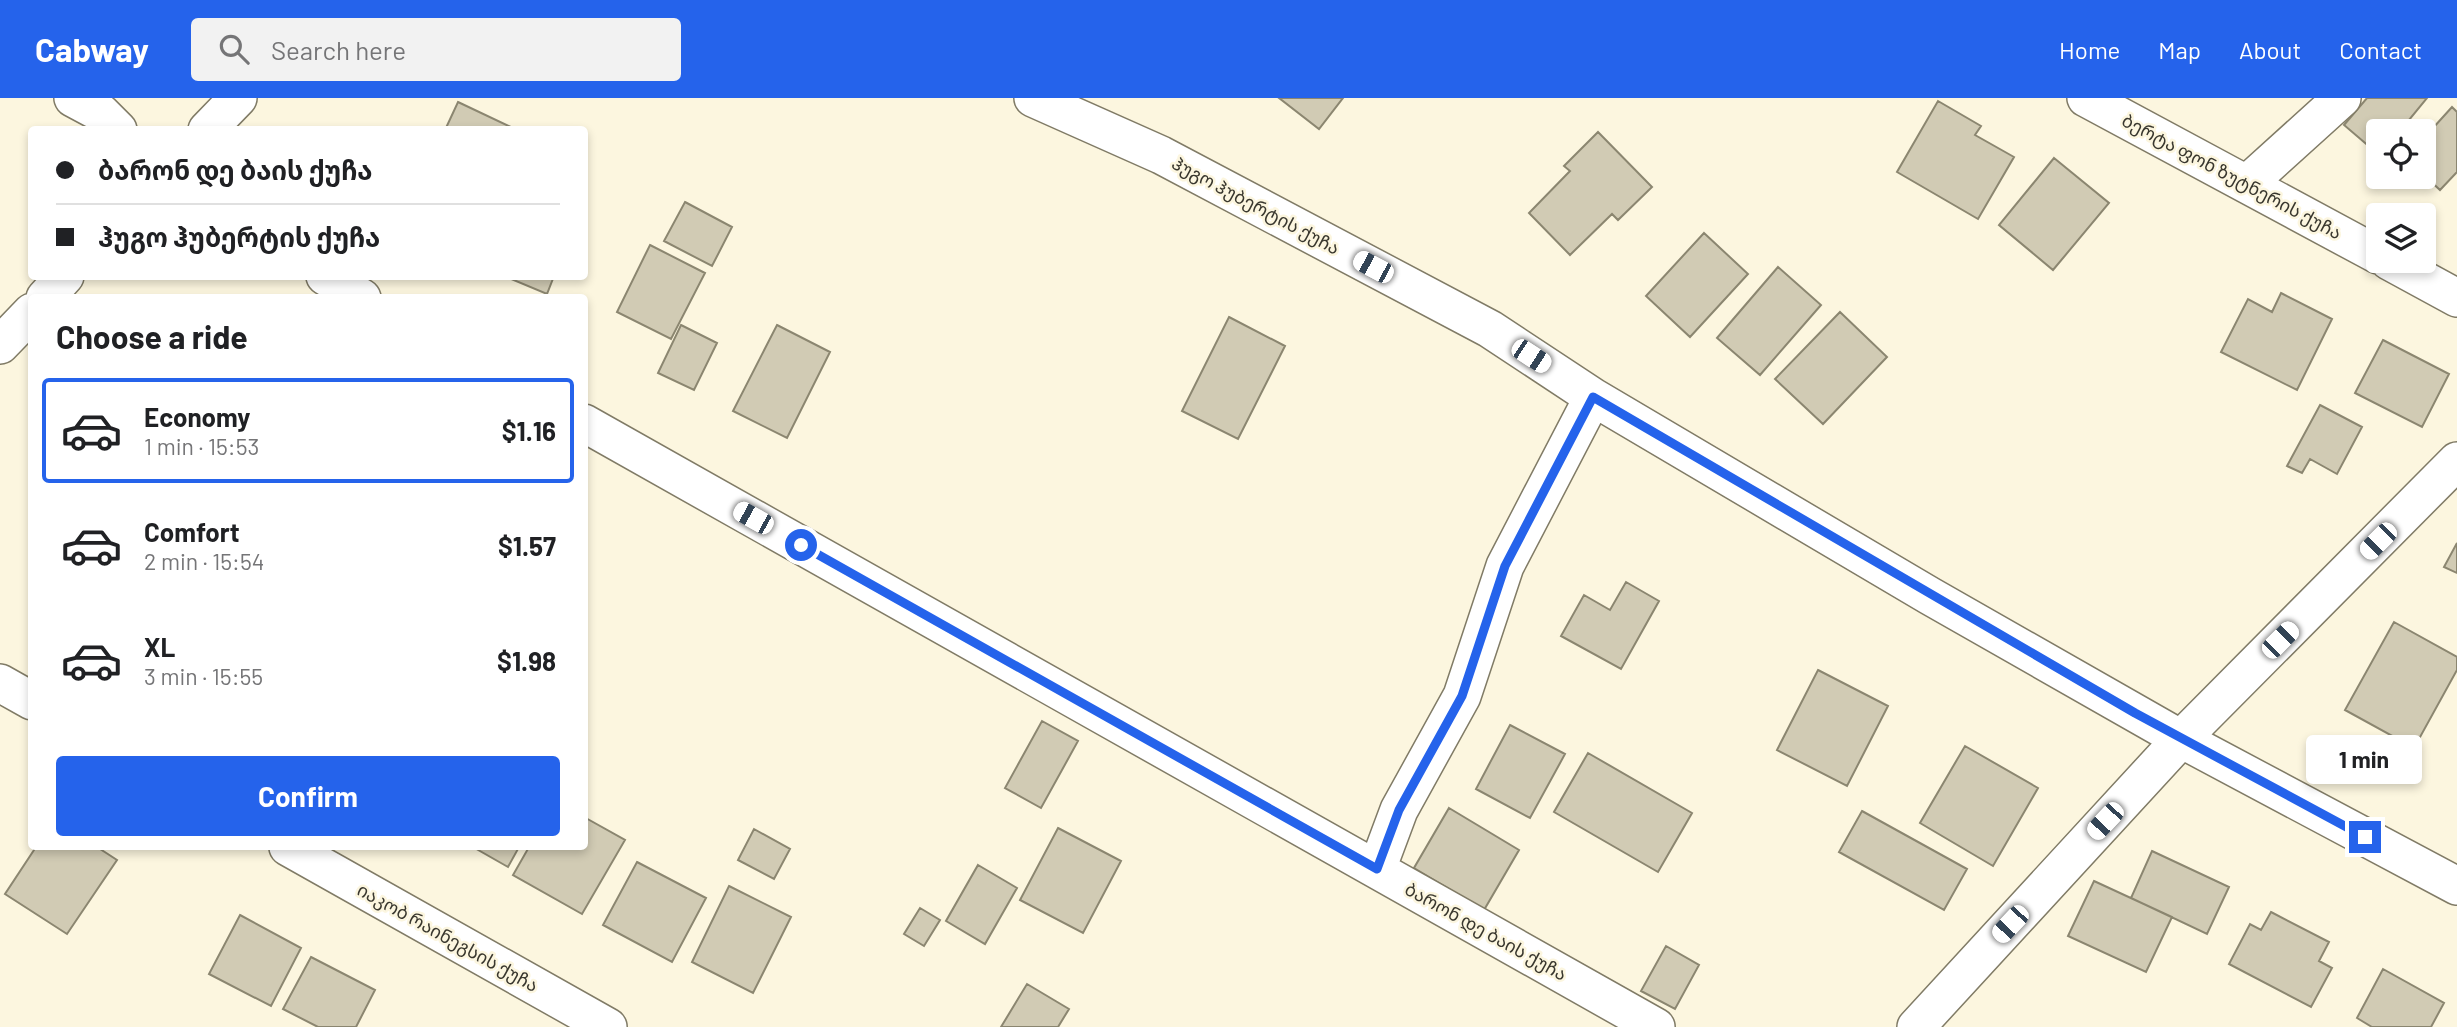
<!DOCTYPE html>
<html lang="en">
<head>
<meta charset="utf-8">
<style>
	:root { --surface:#fff; --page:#f2f2f2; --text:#202124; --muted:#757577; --line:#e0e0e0; --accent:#2563eb }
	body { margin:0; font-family:Barlow,"Noto Sans Georgian",sans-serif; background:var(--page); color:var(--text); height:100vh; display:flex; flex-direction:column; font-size:26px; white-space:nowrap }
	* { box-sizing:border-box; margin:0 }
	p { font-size:23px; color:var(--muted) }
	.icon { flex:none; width:38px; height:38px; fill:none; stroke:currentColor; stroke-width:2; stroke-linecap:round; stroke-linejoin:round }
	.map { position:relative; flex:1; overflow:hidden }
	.details { position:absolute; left:28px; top:196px; width:560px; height:556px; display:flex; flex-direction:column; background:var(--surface); border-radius:7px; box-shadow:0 4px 10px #0003 }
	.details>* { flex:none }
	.guide { position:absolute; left:28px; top:28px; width:560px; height:154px; border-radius:7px; box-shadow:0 4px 10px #0003; display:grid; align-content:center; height:154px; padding:0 28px; background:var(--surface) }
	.fabs { position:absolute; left:2366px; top:21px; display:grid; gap:14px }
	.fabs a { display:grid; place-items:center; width:70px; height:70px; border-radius:7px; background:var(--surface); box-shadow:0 4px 10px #0003; font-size:35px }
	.end { position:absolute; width:32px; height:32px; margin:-16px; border:9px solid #2563eb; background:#fff; box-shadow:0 0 0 4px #fff }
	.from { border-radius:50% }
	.bubble { position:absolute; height:49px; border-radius:7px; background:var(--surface); box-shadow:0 4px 10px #0003; font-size:23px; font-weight:700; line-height:49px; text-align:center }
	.car { position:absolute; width:21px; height:42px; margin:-21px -10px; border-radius:9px; box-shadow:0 0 5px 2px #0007; background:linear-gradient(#fff 24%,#345 0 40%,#fff 0 76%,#345 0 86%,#fff 0) }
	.guide b { display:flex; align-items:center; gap:24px; height:66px; font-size:26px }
	.guide b+b { border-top:2px solid var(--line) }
	.guide i { width:18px; height:18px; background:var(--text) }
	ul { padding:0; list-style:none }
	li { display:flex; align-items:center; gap:21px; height:105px; margin:0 14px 10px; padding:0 14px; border:4px solid transparent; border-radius:7px }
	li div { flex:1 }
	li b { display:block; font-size:26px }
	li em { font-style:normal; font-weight:700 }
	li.on { border-color:var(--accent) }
	li>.icon { width:63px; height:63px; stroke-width:1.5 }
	h2 { padding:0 28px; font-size:32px; line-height:84px }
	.action { display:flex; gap:14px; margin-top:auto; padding:14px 28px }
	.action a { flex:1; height:80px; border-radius:7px; background:var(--accent); color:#fff; font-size:28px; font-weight:700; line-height:80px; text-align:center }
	header { display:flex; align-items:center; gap:42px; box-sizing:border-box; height:98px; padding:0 35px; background:var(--accent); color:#fff }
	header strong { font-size:33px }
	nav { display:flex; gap:38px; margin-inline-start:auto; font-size:24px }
	.search { width:490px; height:63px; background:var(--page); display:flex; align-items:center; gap:18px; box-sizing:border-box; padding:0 24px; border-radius:7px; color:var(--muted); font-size:26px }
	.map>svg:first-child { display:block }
</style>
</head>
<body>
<header>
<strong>Cabway</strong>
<div class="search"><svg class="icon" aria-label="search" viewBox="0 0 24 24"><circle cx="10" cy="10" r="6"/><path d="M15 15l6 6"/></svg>Search here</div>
<nav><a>Home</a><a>Map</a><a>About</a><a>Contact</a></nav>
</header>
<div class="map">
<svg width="2457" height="929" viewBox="0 0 2457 929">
	<rect width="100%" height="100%" fill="#fcf6df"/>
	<path fill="#d1cbb4" stroke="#8b8670" stroke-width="2" d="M1279,0H1343L1319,31Z
		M2367,0H2427L2400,33H2378V56L2344,27Z
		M1938,3L1981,28L1975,37L2014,59L1978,121L1897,74Z
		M458,4L517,32H445Z
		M2452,9L2457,14V74L2440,92L2424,77V40Z
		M1598,34L1652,89L1618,122L1612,116L1570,157L1529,115L1570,73L1564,68Z
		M2054,60L2109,105L2053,172L1999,127Z
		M685,104L732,129L712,168L664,143Z
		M1704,135L1748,176L1690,239L1646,198Z
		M650,147L705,175L671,241L617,214Z
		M1778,169L1821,207L1760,277L1717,240Z
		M504,178H554L547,196Z
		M2281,195L2332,221L2297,292L2221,254L2248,201L2272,214Z
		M1840,214L1887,259L1823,326L1775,281Z
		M1229,219L1285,248L1238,341L1182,313Z
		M681,227L717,245L694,292L658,275Z
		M777,227L830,254L787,340L733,313Z
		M2383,242L2449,276L2422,329L2355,295Z
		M2320,307L2362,329L2337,376L2310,361L2302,375L2287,368Z
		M2457,445V475L2444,469Z
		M1626,484L1659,503L1621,571L1561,538L1584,497L1610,512Z
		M2394,524L2457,559V572L2414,650L2345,612Z
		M1818,572L1888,608L1847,688L1777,652Z
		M1042,623L1078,643L1041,710L1005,690Z
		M1510,627L1565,656L1530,720L1476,691Z
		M1965,648L2038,690L1993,768L1920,725Z
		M1588,655L1692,715L1658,774L1554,714Z
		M1449,710L1519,752L1484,812L1414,770Z
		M1862,713L1967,771L1944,812L1839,754Z
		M584,719L625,742L582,816L513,777L529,749H584Z
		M1058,730L1121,763L1083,835L1020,802Z
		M754,731L790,751L774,781L738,762Z
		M36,749H97L117,762L67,836L5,796Z
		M473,749H519L508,769Z
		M2152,753L2229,789L2207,836L2131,800Z
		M637,764L706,800L672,864L603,827Z
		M978,767L1017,790L985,846L946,823Z
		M2094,783L2172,819L2146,874L2068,838Z
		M729,788L791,819L753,895L692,864Z
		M920,810L940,822L924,848L904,836Z
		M2271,814L2329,844L2319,863L2332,870L2311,909L2229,866L2250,826L2261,832Z
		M240,817L301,850L271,908L209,876Z
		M1666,848L1699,867L1675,911L1641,893Z
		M311,859L375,892L356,929H318L283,911Z
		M2383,871L2444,905L2431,929H2372L2357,920Z
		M1027,886L1069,911L1058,929H1001Z"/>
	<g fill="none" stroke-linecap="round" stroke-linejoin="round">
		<defs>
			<path id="minor" d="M73,0L101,15L118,32
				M1033,0L1161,57L1490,231L1593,299L1930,498L2181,641L2457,788
				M2086,0L2378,157
				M207,32L238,0
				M2248,85L2342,0
				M2389,163L2457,200
				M325,178L362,200
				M45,200L65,178
				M0,247L32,214
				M584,325L1656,929
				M0,585L32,603
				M288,749L608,929
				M1377,771L1399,712L1462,598L1505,468L1593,299
				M1916,929L2181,641L2457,363"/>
		</defs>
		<use href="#minor" stroke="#807b66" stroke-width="40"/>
		<use href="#minor" stroke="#fff" stroke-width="37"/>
	</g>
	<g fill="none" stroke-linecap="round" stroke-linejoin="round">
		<path stroke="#2563eb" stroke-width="9" d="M801,447L1377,771L1399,712L1462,598L1505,468L1593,299L2135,615L2365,739"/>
	</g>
	<g text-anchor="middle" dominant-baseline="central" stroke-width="5" stroke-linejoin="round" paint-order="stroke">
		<g font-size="18" fill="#39372e" stroke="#fcf6df">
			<text transform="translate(2232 78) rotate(28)">ბერტა ფონ ზუტნერის ქუჩა</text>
			<text transform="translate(1256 107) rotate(28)">ჰუგო ჰუბერტის ქუჩა</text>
			<text transform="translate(1486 833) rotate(29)">ბარონ დე ბაის ქუჩა</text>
			<text transform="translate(448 839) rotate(29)">იაკობ რაინეგსის ქუჩა</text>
		</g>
	</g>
</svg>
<div class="fabs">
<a><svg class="icon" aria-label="locate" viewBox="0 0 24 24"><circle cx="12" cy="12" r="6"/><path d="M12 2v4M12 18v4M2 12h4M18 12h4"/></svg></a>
<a><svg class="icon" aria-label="layers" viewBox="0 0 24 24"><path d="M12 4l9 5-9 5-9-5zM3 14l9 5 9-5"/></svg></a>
</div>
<i class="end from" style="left:801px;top:447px"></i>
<i class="end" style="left:2365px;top:739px"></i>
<div class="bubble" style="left:2306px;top:637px;width:116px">1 min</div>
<i class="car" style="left:1373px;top:169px;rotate:298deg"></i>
<i class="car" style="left:1531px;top:258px;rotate:123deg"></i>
<i class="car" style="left:753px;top:420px;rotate:299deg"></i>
<i class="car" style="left:2378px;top:443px;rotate:225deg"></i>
<i class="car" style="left:2280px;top:542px;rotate:45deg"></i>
<i class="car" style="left:2105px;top:723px;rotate:223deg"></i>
<i class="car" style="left:2010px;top:826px;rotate:223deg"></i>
<div class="guide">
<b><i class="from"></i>ბარონ დე ბაის ქუჩა</b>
<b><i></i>ჰუგო ჰუბერტის ქუჩა</b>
</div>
<section class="details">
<h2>Choose a ride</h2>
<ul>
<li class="on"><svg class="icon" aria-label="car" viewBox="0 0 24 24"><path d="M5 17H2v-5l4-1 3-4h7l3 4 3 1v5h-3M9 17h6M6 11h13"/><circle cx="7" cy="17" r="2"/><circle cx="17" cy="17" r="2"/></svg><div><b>Economy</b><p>1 min · 15:53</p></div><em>$1.16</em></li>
<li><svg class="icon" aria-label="car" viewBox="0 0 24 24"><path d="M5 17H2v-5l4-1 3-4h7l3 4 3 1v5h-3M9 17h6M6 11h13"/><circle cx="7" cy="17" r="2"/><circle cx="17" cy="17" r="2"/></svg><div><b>Comfort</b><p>2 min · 15:54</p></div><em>$1.57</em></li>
<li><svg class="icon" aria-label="car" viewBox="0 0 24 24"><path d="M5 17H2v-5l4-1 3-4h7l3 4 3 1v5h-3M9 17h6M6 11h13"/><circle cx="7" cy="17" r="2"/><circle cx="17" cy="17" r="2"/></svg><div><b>XL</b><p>3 min · 15:55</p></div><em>$1.98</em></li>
</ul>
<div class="action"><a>Confirm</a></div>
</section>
</div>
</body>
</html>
